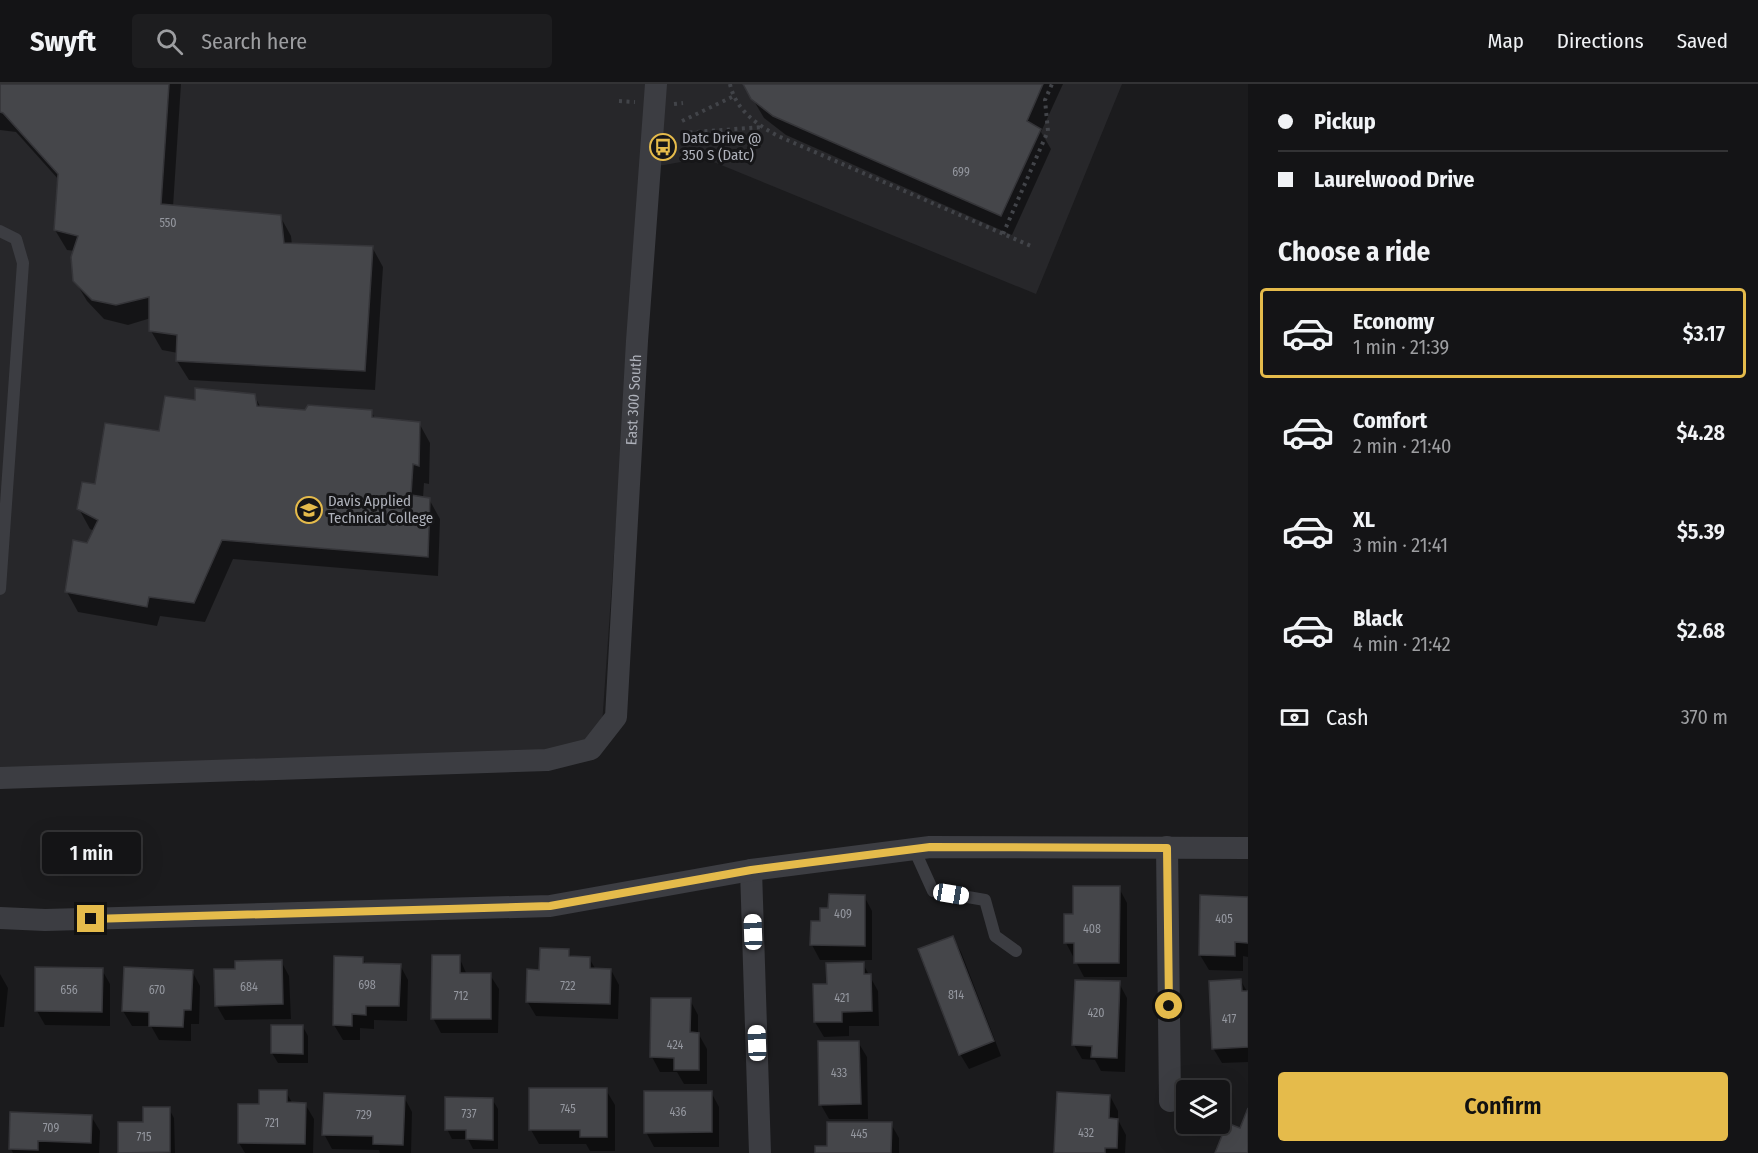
<!DOCTYPE html>
<html lang="en">
<head>
<meta charset="utf-8">
<style>
	:root { --surface:#141416; --page:#1d1d1f; --text:#f1f3f6; --muted:#9d9ea1; --line:#333335; --accent:#e5bb4b }
	body { margin:0; font-family:"Fira Sans Condensed",sans-serif; background:var(--page); color:var(--text); height:100vh; display:flex; flex-direction:column; font-size:22px; white-space:nowrap }
	* { box-sizing:border-box; margin:0 }
	p { font-size:20px; color:var(--muted) }
	.icon { flex:none; width:33px; height:33px; fill:none; stroke:currentColor; stroke-width:2; stroke-linecap:round; stroke-linejoin:round }
	.map { position:relative; flex:1; overflow:hidden }
	.side { display:flex; flex-direction:column; background:var(--surface); width:510px }
	.side>* { flex:none }
	.guide { display:grid; align-content:center; height:132px; padding:0 30px; background:var(--surface) }
	.fabs { position:absolute; left:1176px; top:996px; display:grid; gap:12px }
	.fabs a { display:grid; place-items:center; width:54px; height:54px; border-radius:6px; background:var(--surface); box-shadow:0 6px 24px #0002,0 0 0 2px var(--line); font-size:30px }
	.end { position:absolute; width:27px; height:27px; margin:-14px; border:8px solid #e5bb4b; background:#111; box-shadow:0 0 0 3px #111 }
	.from { border-radius:50% }
	.bubble { position:absolute; height:42px; border-radius:6px; background:var(--surface); box-shadow:0 6px 24px #0002,0 0 0 2px var(--line); font-size:20px; font-weight:600; line-height:42px; text-align:center }
	.car { position:absolute; width:18px; height:36px; margin:-18px -9px; border-radius:8px; box-shadow:0 0 4px 2px #0007; background:linear-gradient(#fff 24%,#345 0 40%,#fff 0 76%,#345 0 86%,#fff 0) }
	.guide b { display:flex; align-items:center; gap:21px; height:57px; font-size:22px }
	.guide b+b { border-top:2px solid var(--line) }
	.guide i { width:15px; height:15px; background:var(--text) }
	ul { padding:0; list-style:none }
	li { display:flex; align-items:center; gap:18px; height:90px; margin:0 12px 9px; padding:0 18px; border:3px solid transparent; border-radius:6px }
	li div { flex:1 }
	li b { display:block; font-size:22px }
	li em { font-style:normal; font-weight:600 }
	li.selected { border-color:var(--accent) }
	li>.icon { width:54px; height:54px; stroke-width:1.5 }
	h2 { padding:0 30px; font-size:27px; line-height:72px }
	.pay { display:flex; align-items:center; gap:15px; height:66px; padding:0 30px; font-size:22px }
	.pay p { margin-inline-start:auto }
	.cta { display:flex; gap:12px; margin-top:auto; padding:12px 30px }
	.cta a { flex:1; height:69px; border-radius:6px; background:var(--accent); color:#111; font-size:24px; font-weight:600; line-height:69px; text-align:center }
	header { display:flex; align-items:center; gap:36px; box-sizing:border-box; height:84px; padding:0 30px; background:var(--surface); border-bottom:2px solid var(--line) }
	header strong { font-size:28px }
	nav { display:flex; gap:33px; margin-inline-start:auto; font-size:21px }
	.search { width:420px; height:54px; background:var(--page); display:flex; align-items:center; gap:15px; box-sizing:border-box; padding:0 21px; border-radius:6px; color:var(--muted); font-size:22px }
	main { display:flex; flex:1; min-height:0 }
	.map>svg:first-child { display:block }
</style>
</head>
<body>
<header>
<strong>Swyft</strong>
<div class="search"><svg class="icon" aria-label="search" viewBox="0 0 24 24"><circle cx="10" cy="10" r="6"/><path d="M15 15l6 6"/></svg>Search here</div>
<nav><a>Map</a><a>Directions</a><a>Saved</a></nav>
</header>
<main>
<div class="map">
<svg width="1248" height="1069" viewBox="0 0 1248 1069">
	<rect width="100%" height="100%" fill="#1b1b1d"/>
	<path fill="#27272a" d="M0,0H1122L1036,210L704,74L641,85L602,641L580,666L0,690Z"/>
	<path fill="#0007" d="M0,0H181L173,123L280,132L291,152L292,161L372,163L383,183L375,306L189,296L177,277L178,269L162,266L151,247V234L128,241L104,235L87,217L75,197V167L67,166L55,146L59,96L16,48L0,46Z
		M744,0H1063L1041,48L1051,65L1012,151L786,51L764,34Z
		M254,311L261,324L306,327L371,328L376,335L419,339L430,359L429,400L424,399L423,414L429,415L440,435L438,492L233,475L205,538L160,532L157,542L78,528L67,508L94,447L90,445L79,425L97,401L196,318Z
		M1119,804L1127,819V893H1084L1066,859L1075,832Z
		M864,812L872,827V876H820L812,861L830,825Z
		M1248,814V873L1243,872V887L1209,886L1200,871Z
		M953,854L961,868L1001,972L969,985L960,970Z
		M568,867L572,874H589L596,886H611L619,901L618,935L536,932L527,917L541,887Z
		M459,873L467,891H490L499,905L498,949H441L433,934Z
		M362,874L366,880L400,881L408,896L407,937L374,936V945L360,944V956H343L334,941Z
		M281,877L289,892L291,935L225,936L217,922Z
		M863,880L878,907L879,942H849V952L824,953L815,938L828,901Z
		M102,886L110,900V942L45,941L37,927Z
		M192,887L200,902L199,940H191V957L159,956L151,942H132L123,927Z
		M0,890L8,904L4,943H0Z
		M1241,897L1248,909V978L1222,979L1213,964Z
		M1119,899L1127,914L1125,988L1101,987L1095,976L1082,975L1074,961Z
		M690,916L698,931V949L707,965V1000H684L677,988H660L652,973Z
		M303,943L308,952V979H278L272,969Z
		M858,958L867,973L868,1035H829L821,1021Z
		M606,1006L615,1021V1067H590L586,1060H539L531,1046Z
		M286,1008L293,1020H305L314,1035L313,1069H245L239,1059L260,1021Z
		M711,1008L719,1023V1063H654L646,1048Z
		M1110,1012L1118,1027V1036L1126,1051L1125,1069H1056Z
		M404,1013L412,1028L411,1069H380L379,1066L332,1065L324,1050Z
		M492,1015L498,1025V1065H473L468,1055H452L447,1045Z
		M169,1025L174,1034L175,1069H120V1040H144Z
		M91,1032L100,1047L99,1069H13L11,1065Z
		M891,1040L899,1054V1069H816Z"/>
	<path fill="#45464a" stroke="#353539" stroke-width="1.5" d="M0,0H169L161,120L281,131L284,159L373,162L365,287L176,277L177,251L149,247V213L116,221L92,216L73,197L71,173L78,152L54,146L58,90L3,29L0,28Z
		M743,0H1043L1027,37L1041,45L1001,132L773,32L751,15Z
		M195,304L255,310L257,322L305,326L308,321L372,326V333L420,338L419,382L413,380L411,411L430,414L428,473L222,456L194,519L149,513L147,523L65,508L73,456L87,459L98,436L77,425L82,398L95,400L105,339L159,347L165,312L195,316Z
		M1073,802H1120L1119,879H1074V859H1064V830H1073Z
		M829,810L865,811V862L810,861L811,837H820V824H828Z
		M1200,811L1248,813V859L1235,858V872L1199,871Z
		M953,852L994,957L959,971L918,865Z
		M540,864L569,865V872L590,873V884L611,885L610,920L526,918L527,885L539,886Z
		M432,871H460V889H491V935H431Z
		M334,872L363,873V879L401,880L399,922H366V931L352,930V942L333,941Z
		M282,876L283,920L215,922L214,885H235V877Z
		M864,878V890H871L872,927L842,928V938H814L813,900H827L826,879Z
		M35,883L103,884L102,928L35,927Z
		M124,883L193,886L191,926H184L183,943L149,942V928L122,927Z
		M1241,895L1242,907H1248V963L1212,965L1209,897Z
		M1075,896L1120,897L1117,974L1091,973L1092,962L1072,961Z
		M651,914H691L690,948L699,949V986H674V974L650,973Z
		M271,941H303V970L271,969Z
		M818,957H859L861,1020L819,1021Z
		M529,1004H607V1053H580V1046H529Z
		M259,1006H287V1018L306,1019L305,1060L238,1059V1020H259Z
		M644,1007H712V1048L644,1049Z
		M1057,1008L1110,1011L1109,1034L1118,1035L1117,1064H1105V1069H1054Z
		M324,1009L405,1012L403,1061L373,1060V1052L322,1051Z
		M445,1013L493,1014V1056L466,1055V1046H445Z
		M143,1023H170V1068L118,1069V1038H143Z
		M1248,1024V1069H1215L1227,1039L1240,1044Z
		M10,1028L92,1031L91,1059L38,1057V1066L9,1065Z
		M827,1038H892L891,1069H815V1062H827Z"/>
	<g fill="none" stroke-linecap="round" stroke-linejoin="round">
		<path stroke="#424449" stroke-width="4" stroke-dasharray="3 4.5" stroke-linecap="butt" d="M730,0C735,25 757,41 778,52L1031,162
			M619,17L635,18
			M674,20L683,19
			M682,37L734,12
			M682,49L762,43
			M1003,150L1048,47L1045,16L1052,0"/>
		<path stroke="#3c3d42" stroke-width="12" d="M0,147L16,155L23,179L0,505
			M914,765L933,807L985,816L995,852L1016,867"/>
		<g stroke="#3c3d42" stroke-width="22">
			<path id="s1" d="M0,694L547,676L591,665L616,633L637,257L656,0"/>
			<path d="M1167,763L1170,1017"/>
			<path d="M751,786L760,1069"/>
			<path d="M0,834L45,836L550,822L751,786L930,763L1248,764"/>
		</g>
	</g>
	<g fill="none" stroke-linecap="round" stroke-linejoin="round">
		<path stroke="#e5bb4b" stroke-width="8" d="M91,835L550,822L751,786L930,763L1167,764L1169,922"/>
	</g>
	<defs>
		<symbol id="bus-ring" viewBox="-11 -11 22 22"><circle r="9.5" fill="#161618" stroke="#e5bb4b" stroke-width="1.5"/><path d="M-5-6H5V4H4V6H2V4H-2V6H-4V4H-5ZM-3.5-4V0h7V-4ZM-3.5 1.2v1.5H-2V1.2ZM2 1.2v1.5H3.5V1.2Z" fill="#e5bb4b"/></symbol>
		<symbol id="university-ring" viewBox="-11 -11 22 22"><circle r="9.5" fill="#161618" stroke="#e5bb4b" stroke-width="1.5"/><path d="M0-5L7-2L0 1L-7-2ZM-4 1L0 2.5L4 1V4Q0 6-4 4Z" fill="#e5bb4b"/></symbol>
	</defs>
	<g fill-rule="evenodd">
		<use href="#bus-ring" x="648" y="48" width="30" height="30"/>
		<use href="#university-ring" x="294" y="411" width="30" height="30"/>
	</g>
	<g text-anchor="middle" dominant-baseline="central" stroke-width="6" stroke-linejoin="round" paint-order="stroke">
		<g font-size="12" fill="#94979f">
			<text x="961" y="88">699</text>
			<text x="168" y="139">550</text>
			<text x="843" y="830">409</text>
			<text x="1224" y="835">405</text>
			<text x="1092" y="845">408</text>
			<text x="367" y="901">698</text>
			<text x="568" y="902">722</text>
			<text x="249" y="903">684</text>
			<text x="69" y="906">656</text>
			<text x="157" y="906">670</text>
			<text x="956" y="911">814</text>
			<text x="461" y="912">712</text>
			<text x="842" y="914">421</text>
			<text x="1096" y="929">420</text>
			<text x="1229" y="935">417</text>
			<text x="675" y="961">424</text>
			<text x="839" y="989">433</text>
			<text x="568" y="1025">745</text>
			<text x="678" y="1028">436</text>
			<text x="469" y="1030">737</text>
			<text x="364" y="1031">729</text>
			<text x="272" y="1039">721</text>
			<text x="51" y="1044">709</text>
			<text x="1086" y="1049">432</text>
			<text x="859" y="1050">445</text>
			<text x="144" y="1053">715</text>
		</g>
		<g font-size="15" fill="#afb2bb" stroke="#161618" text-anchor="start">
			<text x="682" y="54">Datc Drive @<tspan x="682" dy="17">350 S (Datc)</tspan></text>
			<text x="328" y="417">Davis Applied<tspan x="328" dy="17">Technical College</tspan></text>
		</g>
		<g font-size="15" fill="#afb2bb" stroke="#161618">
			<text stroke="none"><textPath href="#s1" startOffset="951">East 300 South</textPath></text>
		</g>
	</g>
</svg>
<div class="fabs">
<a><svg class="icon" aria-label="layers" viewBox="0 0 24 24"><path d="M12 4l9 5-9 5-9-5zM3 14l9 5 9-5"/></svg></a>
</div>
<i class="end from" style="left:1169px;top:922px"></i>
<i class="end" style="left:91px;top:835px"></i>
<div class="bubble" style="left:42px;top:748px;width:99px">1 min</div>
<i class="car" style="left:951px;top:810px;rotate:99deg"></i>
<i class="car" style="left:753px;top:848px;rotate:358deg"></i>
<i class="car" style="left:757px;top:959px;rotate:358deg"></i>
</div>
<section class="side">
<div class="guide">
<b><i class="from"></i>Pickup</b>
<b><i></i>Laurelwood Drive</b>
</div>
<h2>Choose a ride</h2>
<ul>
<li class="selected"><svg class="icon" aria-label="car" viewBox="0 0 24 24"><path d="M5 17H2v-5l4-1 3-4h7l3 4 3 1v5h-3M9 17h6M6 11h13"/><circle cx="7" cy="17" r="2"/><circle cx="17" cy="17" r="2"/></svg><div><b>Economy</b><p>1 min · 21:39</p></div><em>$3.17</em></li>
<li><svg class="icon" aria-label="car" viewBox="0 0 24 24"><path d="M5 17H2v-5l4-1 3-4h7l3 4 3 1v5h-3M9 17h6M6 11h13"/><circle cx="7" cy="17" r="2"/><circle cx="17" cy="17" r="2"/></svg><div><b>Comfort</b><p>2 min · 21:40</p></div><em>$4.28</em></li>
<li><svg class="icon" aria-label="car" viewBox="0 0 24 24"><path d="M5 17H2v-5l4-1 3-4h7l3 4 3 1v5h-3M9 17h6M6 11h13"/><circle cx="7" cy="17" r="2"/><circle cx="17" cy="17" r="2"/></svg><div><b>XL</b><p>3 min · 21:41</p></div><em>$5.39</em></li>
<li><svg class="icon" aria-label="car" viewBox="0 0 24 24"><path d="M5 17H2v-5l4-1 3-4h7l3 4 3 1v5h-3M9 17h6M6 11h13"/><circle cx="7" cy="17" r="2"/><circle cx="17" cy="17" r="2"/></svg><div><b>Black</b><p>4 min · 21:42</p></div><em>$2.68</em></li>
</ul>
<div class="pay"><svg class="icon" aria-label="cash" viewBox="0 0 24 24"><path d="M3 7h18v10H3z"/><circle cx="12" cy="12" r="2"/></svg>Cash<p>370 m</p></div>
<div class="cta"><a>Confirm</a></div>
</section>
</main>
</body>
</html>
